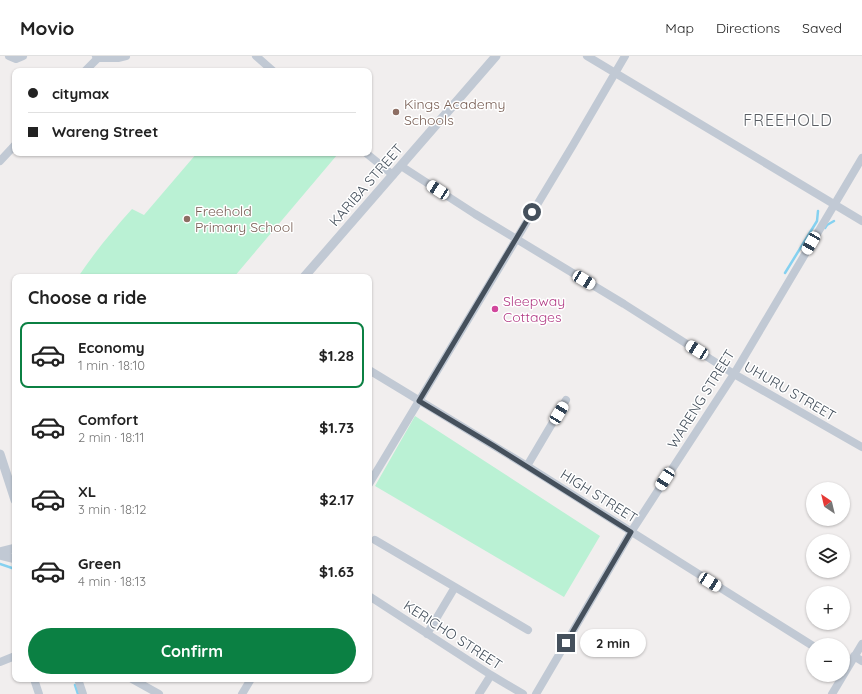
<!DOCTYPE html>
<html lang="en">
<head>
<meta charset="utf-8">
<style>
	:root { --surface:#fff; --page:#f6f6f6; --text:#222; --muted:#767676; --line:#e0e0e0; --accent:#0b8043 }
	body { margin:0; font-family:Quicksand,sans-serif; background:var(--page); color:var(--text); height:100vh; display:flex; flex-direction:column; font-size:15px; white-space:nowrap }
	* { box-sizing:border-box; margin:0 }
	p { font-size:13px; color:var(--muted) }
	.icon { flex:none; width:22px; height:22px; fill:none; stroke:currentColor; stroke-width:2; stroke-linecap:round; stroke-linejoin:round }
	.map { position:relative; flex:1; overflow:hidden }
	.sheet { position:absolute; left:12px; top:218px; width:360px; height:408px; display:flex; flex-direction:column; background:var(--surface); border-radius:8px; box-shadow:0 1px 3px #0004 }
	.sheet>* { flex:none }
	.hud { position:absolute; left:12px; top:12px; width:360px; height:88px; border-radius:8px; box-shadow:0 1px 3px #0004; display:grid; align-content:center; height:88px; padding:0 16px; background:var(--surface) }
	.needle { width:26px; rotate:325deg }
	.controls { position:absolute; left:806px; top:426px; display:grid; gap:8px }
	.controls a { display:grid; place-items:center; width:44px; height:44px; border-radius:50%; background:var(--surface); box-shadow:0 1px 3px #0004; font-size:20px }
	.end { position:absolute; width:18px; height:18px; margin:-9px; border:5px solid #45505c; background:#fff; box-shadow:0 0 0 2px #fff }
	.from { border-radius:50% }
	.bubble { position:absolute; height:28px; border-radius:14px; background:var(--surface); box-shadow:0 1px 3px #0004; font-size:13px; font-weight:800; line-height:28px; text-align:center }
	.car { position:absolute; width:12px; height:24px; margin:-12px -6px; border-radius:5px; box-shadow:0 0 3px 1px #0007; background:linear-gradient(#fff 24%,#345 0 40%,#fff 0 76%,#345 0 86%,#fff 0) }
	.hud b { display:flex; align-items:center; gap:14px; height:38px; font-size:15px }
	.hud b+b { border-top:1px solid var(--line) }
	.hud i { width:10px; height:10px; background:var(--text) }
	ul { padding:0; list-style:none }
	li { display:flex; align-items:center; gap:12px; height:66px; margin:0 8px 6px; padding:0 8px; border:2px solid transparent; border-radius:8px }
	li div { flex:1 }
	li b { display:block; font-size:15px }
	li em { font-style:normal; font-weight:800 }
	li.active { border-color:var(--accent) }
	li>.icon { width:36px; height:36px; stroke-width:1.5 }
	h2 { padding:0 16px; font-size:18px; line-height:48px }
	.primary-button { display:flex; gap:8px; margin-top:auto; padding:8px 16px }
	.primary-button a { flex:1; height:46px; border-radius:24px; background:var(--accent); color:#fff; font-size:16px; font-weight:800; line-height:46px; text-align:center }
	header { display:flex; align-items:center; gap:24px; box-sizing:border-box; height:56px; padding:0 20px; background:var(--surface); border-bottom:1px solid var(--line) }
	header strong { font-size:19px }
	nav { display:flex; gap:22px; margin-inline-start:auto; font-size:14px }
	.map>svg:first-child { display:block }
</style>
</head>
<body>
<header>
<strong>Movio</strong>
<nav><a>Map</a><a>Directions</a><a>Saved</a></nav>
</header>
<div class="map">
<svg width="862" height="638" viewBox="0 0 862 638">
	<rect width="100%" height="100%" fill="#f1eeee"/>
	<path fill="#baf1d4" d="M197,97H335L337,99L234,221H78C94,197 113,174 132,153L144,159Z
		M415,360L600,480L564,541L375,430Z"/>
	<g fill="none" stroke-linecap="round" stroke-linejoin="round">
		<path stroke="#85d1f0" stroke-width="2.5" d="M825,172L827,169L834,165
			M785,217L817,165L818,155
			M0,508L15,513
			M73,623V624
			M75,629L78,638"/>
		<path stroke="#c1c9d4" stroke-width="8" d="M9,0L16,3L23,0
			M256,0L273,15
			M587,0L862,165
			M98,2H118L126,0
			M85,15L98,2L96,0
			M366,97L393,119
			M0,105L15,89
			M401,110L475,158L624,248L734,318L862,391
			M369,314L527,410L813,590
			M527,410L566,344
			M369,428L573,89L625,0
			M375,484L528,574
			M369,540L491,619L523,638
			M427,578L455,531
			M854,600L862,605
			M0,606L15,600
			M34,623L39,638
			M78,623L83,638
			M132,623L159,638
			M242,638L251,623
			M479,638L491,619
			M536,638L631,476L734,318L862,102
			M832,638L862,588"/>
		<path stroke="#c1c9d4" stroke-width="9" d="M304,221L496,0
			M0,398L15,444
			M0,496L15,492
			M0,499L15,503"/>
	</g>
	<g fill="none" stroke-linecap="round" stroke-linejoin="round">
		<path stroke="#45505c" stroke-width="5" d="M532,156L419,345L494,390L631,476L566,587"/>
	</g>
	<g fill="#8d6e63" stroke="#fff" stroke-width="1.5">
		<circle cx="396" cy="56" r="4"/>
		<circle cx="187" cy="163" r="4"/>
	</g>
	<circle fill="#d1479c" stroke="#fff" stroke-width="1.5" cx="495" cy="253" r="4"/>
	<g text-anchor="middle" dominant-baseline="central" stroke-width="3" stroke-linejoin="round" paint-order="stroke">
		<g font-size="14" fill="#785e54" stroke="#fff" text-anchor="start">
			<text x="404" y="48">Kings Academy<tspan x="404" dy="16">Schools</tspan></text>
			<text x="195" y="155">Freehold<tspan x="195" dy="16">Primary School</tspan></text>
		</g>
		<g font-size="14" fill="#45505c" stroke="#fff">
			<text transform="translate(366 129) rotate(-49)">KARIBA STREET</text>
			<text transform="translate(790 335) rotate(30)">UHURU STREET</text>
			<text transform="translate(701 343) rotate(-58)">WARENG STREET</text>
			<text transform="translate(599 440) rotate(32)">HIGH STREET</text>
			<text transform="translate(453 579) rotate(33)">KERICHO STREET</text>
		</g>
		<g font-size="14" fill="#b23c85" stroke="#fff" text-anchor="start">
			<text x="503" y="245">Sleepway<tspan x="503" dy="16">Cottages</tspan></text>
		</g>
		<g font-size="16" letter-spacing="1" fill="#5a5e64" stroke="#fff">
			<text x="788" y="64">FREEHOLD</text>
		</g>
	</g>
</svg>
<div class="controls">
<a><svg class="needle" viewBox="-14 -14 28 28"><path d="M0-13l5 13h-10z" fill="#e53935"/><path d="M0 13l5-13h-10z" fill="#767676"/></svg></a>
<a><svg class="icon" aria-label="layers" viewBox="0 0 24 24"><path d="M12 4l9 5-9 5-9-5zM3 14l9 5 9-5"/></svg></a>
<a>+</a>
<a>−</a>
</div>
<i class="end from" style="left:532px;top:156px"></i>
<i class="end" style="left:566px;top:587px"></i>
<div class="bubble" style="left:580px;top:573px;width:66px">2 min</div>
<i class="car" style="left:438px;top:134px;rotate:303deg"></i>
<i class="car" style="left:811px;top:187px;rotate:210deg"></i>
<i class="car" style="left:584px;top:224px;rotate:121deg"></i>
<i class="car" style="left:697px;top:294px;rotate:302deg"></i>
<i class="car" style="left:559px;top:357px;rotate:31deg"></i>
<i class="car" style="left:665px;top:423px;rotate:213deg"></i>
<i class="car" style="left:710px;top:526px;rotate:122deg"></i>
<div class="hud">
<b><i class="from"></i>citymax</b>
<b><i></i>Wareng Street</b>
</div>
<section class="sheet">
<h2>Choose a ride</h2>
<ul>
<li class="active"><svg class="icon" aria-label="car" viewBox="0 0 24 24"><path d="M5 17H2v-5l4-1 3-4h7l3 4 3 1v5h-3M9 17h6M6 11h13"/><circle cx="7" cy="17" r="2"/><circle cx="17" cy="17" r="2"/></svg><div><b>Economy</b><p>1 min · 18:10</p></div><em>$1.28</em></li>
<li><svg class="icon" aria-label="car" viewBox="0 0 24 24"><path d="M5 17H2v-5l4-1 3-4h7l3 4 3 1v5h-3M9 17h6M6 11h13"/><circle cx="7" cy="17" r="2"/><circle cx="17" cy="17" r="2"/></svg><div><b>Comfort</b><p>2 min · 18:11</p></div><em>$1.73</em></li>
<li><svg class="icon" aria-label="car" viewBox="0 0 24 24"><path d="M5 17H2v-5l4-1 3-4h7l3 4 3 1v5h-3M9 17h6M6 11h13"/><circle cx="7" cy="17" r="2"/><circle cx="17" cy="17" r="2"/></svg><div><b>XL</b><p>3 min · 18:12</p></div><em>$2.17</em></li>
<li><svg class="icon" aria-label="car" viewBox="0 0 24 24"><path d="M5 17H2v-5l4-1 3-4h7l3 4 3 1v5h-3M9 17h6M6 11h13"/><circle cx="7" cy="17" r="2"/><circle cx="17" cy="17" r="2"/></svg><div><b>Green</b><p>4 min · 18:13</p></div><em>$1.63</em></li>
</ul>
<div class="primary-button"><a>Confirm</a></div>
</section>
</div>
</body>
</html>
